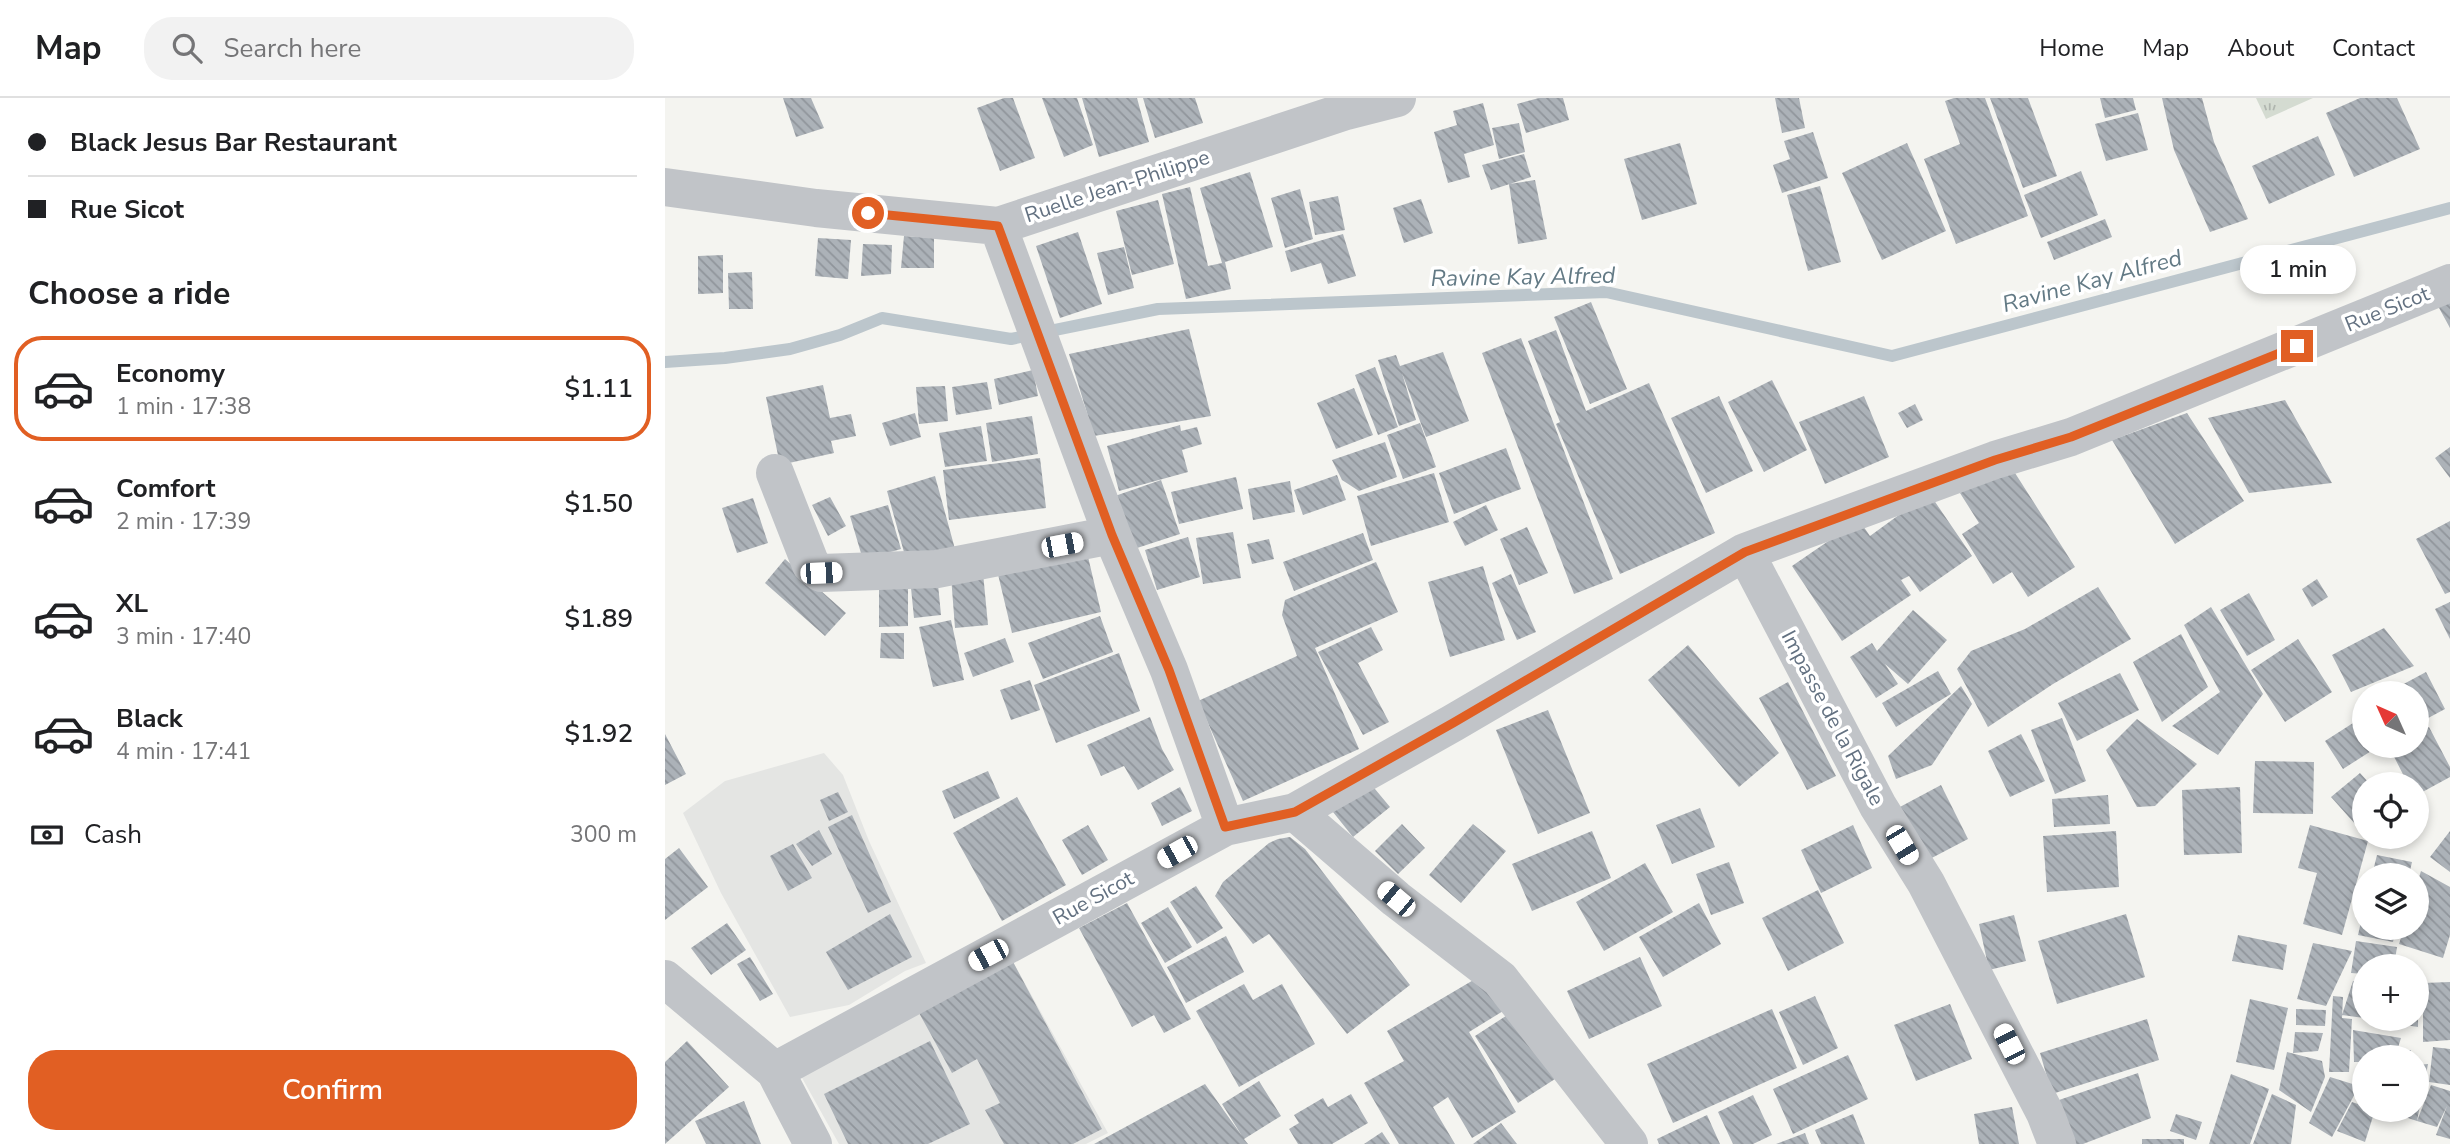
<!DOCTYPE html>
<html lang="en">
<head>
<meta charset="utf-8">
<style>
	:root { --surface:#fff; --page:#f2f2f2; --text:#202124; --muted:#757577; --line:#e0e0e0; --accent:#e15f23 }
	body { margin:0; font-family:"Nunito Sans",sans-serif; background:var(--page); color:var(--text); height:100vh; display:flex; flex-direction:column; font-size:26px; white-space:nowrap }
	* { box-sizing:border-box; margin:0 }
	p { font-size:23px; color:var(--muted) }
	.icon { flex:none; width:38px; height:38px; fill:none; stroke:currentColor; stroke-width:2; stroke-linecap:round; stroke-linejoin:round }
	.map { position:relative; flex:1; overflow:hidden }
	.drawer { display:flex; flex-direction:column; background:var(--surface); width:665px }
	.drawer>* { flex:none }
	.top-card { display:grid; align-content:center; height:154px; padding:0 28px; background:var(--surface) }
	.needle { width:46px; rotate:315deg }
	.buttons { position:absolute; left:1687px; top:583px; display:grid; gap:14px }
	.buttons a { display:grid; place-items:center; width:77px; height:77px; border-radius:50%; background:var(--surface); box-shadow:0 4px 10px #0003; font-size:35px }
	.end { position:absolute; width:32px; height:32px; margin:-16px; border:9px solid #e15f23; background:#fff; box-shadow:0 0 0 4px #fff }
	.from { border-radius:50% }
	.bubble { position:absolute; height:49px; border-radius:24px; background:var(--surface); box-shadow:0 4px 10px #0003; font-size:23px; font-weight:600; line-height:49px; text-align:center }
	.car { position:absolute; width:21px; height:42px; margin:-21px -10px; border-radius:9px; box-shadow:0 0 5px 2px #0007; background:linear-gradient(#fff 24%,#345 0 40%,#fff 0 76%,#345 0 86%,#fff 0) }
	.top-card b { display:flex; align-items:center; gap:24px; height:66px; font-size:26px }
	.top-card b+b { border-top:2px solid var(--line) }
	.top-card i { width:18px; height:18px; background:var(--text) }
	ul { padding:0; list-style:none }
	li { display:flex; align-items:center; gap:21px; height:105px; margin:0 14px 10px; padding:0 14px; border:4px solid transparent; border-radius:28px }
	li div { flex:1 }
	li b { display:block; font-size:26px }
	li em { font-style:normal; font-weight:600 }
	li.on { border-color:var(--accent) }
	li>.icon { width:63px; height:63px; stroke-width:1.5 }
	h2 { padding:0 28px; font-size:32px; line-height:84px }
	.pay { display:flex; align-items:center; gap:18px; height:77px; padding:0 28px; font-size:26px }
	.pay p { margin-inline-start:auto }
	.button { display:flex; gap:14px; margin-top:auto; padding:14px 28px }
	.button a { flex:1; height:80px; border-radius:28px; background:var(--accent); color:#fff; font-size:28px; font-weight:600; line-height:80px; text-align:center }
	header { display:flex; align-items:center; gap:42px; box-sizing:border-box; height:98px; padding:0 35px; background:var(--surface); border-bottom:2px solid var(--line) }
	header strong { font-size:33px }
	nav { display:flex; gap:38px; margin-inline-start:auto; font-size:24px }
	.search { width:490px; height:63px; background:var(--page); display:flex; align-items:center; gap:18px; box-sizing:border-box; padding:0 24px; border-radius:28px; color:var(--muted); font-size:26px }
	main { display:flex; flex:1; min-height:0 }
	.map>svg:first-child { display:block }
</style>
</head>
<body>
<header>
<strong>Map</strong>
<div class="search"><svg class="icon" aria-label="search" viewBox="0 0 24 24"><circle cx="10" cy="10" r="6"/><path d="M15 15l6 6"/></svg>Search here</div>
<nav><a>Home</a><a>Map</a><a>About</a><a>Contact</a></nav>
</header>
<main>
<section class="drawer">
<div class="top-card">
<b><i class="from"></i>Black Jesus Bar Restaurant</b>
<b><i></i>Rue Sicot</b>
</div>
<h2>Choose a ride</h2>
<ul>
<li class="on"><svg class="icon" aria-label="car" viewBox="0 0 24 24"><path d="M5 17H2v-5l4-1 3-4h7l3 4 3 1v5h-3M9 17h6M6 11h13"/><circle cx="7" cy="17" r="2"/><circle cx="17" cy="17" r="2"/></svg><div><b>Economy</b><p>1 min · 17:38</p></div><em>$1.11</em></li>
<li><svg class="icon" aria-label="car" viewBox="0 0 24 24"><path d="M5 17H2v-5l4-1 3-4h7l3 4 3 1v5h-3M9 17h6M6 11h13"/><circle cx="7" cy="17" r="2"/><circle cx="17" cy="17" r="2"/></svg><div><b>Comfort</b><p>2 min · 17:39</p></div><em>$1.50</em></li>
<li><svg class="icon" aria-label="car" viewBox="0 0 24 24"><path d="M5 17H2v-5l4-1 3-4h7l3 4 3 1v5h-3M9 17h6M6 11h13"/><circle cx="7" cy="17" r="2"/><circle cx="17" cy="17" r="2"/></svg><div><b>XL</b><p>3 min · 17:40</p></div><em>$1.89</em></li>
<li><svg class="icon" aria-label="car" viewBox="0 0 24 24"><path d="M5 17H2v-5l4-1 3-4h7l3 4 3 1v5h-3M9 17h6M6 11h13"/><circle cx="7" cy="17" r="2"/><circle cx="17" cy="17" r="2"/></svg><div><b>Black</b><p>4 min · 17:41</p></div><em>$1.92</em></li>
</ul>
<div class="pay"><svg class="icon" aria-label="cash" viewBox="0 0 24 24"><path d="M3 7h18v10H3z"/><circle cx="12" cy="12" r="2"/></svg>Cash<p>300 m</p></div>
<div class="button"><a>Confirm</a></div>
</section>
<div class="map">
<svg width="1785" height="1046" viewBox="0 0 1785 1046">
	<defs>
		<pattern id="park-tufts" width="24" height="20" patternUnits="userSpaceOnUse" patternTransform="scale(1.75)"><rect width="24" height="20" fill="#d4dbd1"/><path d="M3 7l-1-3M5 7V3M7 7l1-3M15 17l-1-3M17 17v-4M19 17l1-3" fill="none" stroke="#b0b6af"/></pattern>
		<pattern id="building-back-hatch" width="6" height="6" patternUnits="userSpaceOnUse" patternTransform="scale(1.75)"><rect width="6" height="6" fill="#acb2b8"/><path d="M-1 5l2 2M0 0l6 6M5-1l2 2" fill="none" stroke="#90959b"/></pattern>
	</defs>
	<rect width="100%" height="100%" fill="#f4f4f0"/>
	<path fill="#e4e5e3" d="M159,655L178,677L204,743L261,865L240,873L184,907L125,919L56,795L18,715L60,683Z
		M347,862L443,1035L421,1046H174L136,978Z"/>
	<path fill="url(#park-tufts)" d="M1591,0H1648L1601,21Z"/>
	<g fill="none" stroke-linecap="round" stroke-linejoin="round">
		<path stroke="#bcc6cc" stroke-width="12" d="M0,264L60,260L125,251L175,237L217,220L346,241L493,211L941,194L1227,258L1785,110"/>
	</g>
	<path fill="url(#building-back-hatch)" d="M118,0H146L159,30L131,39Z
		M339,0H348L370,60L335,73L312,10Z
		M377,0H412L428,47L399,59Z
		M417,0H472L484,44L434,59Z
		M478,0H530L538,25L490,40Z
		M874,0H898L904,22L861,35L852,6Z
		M1110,0H1134L1140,30L1117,35Z
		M1289,0H1320L1363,118L1291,146L1259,61L1295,46L1280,3Z
		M1325,0H1363L1392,78L1358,90Z
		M1435,0H1468L1471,12L1440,20Z
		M1497,0H1537L1549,44L1583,121L1545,134L1509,52Z
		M1695,0H1732L1755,51L1689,79L1661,15Z
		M818,5L829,47L799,56L805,79L783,85L769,34L792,27L788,13Z
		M1473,15L1483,52L1441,63L1430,26Z
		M854,25L860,54L834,61L827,30Z
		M1148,34L1163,80L1117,95L1108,67L1125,61L1119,43Z
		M1653,38L1670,77L1604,106L1587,68Z
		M1015,45L1032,106L977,122L959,61Z
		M1242,45L1281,133L1217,162L1177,75Z
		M859,56L866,79L826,92L817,67Z
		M1416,73L1433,117L1376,140L1359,97Z
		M585,74L608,149L560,164L566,191L521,201L497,96L525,89L543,168L557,165L535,90Z
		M870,82L882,141L853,146L844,86Z
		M1155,88L1176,164L1143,173L1122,97Z
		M635,91L648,141L620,150L606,100Z
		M673,98L680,132L650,137L644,104Z
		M756,101L768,135L739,145L728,110Z
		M493,102L509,166L467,177L451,113Z
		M1440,121L1447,139L1389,162L1382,144Z
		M413,134L437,206L395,220L371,148Z
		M678,136L691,178L663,186L656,165L626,174L620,153Z
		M239,138L269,140V170H236Z
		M153,140L186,142L183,181L150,178Z
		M198,146L227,147L226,176L196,178Z
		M459,149L469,190L443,197L432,155Z
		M58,157V195L33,196V158Z
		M87,174L88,211H64L63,175Z
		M1785,202V230L1773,208Z
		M926,204L962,291L925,306L889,219Z
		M524,231L546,318L429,338L404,256Z
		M891,232L921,313L984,285L1050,435L955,476L891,326L895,324L863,243Z
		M856,240L948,481L909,496L817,255Z
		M778,254L804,323L761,339L737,275L751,322L734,328L713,262L731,257L735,268Z
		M710,269L733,329L713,337L690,277Z
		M368,272L373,298L334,307L329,281Z
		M1107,282L1142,352L1099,374L1063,304Z
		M322,284L327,311L291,317L287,289Z
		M158,287L165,320L186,316L191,338L166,343L169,355L115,367L101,299Z
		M280,288L283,323L254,326L251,289Z
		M689,290L708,337L671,351L652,305Z
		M1054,298L1088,373L1041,395L1006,320Z
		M1199,298L1224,359L1160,386L1134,324Z
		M1620,302L1667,385L1584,395L1543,320Z
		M1250,306L1258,322L1242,330L1233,315Z
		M250,315L256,339L225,348L217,325Z
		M1522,315L1579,403L1510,446L1447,342Z
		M367,318L373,356L327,364L321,325Z
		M755,325L771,369L738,381L722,337Z
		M515,327L516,333L532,329L537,346L517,352L523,374L454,393L442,348Z
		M316,328L322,363L280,369L274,335Z
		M720,344L732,379L694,393L677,382L667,362Z
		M1785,349V380L1770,360Z
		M841,350L856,391L789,416L774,375Z
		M375,360L381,410L284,422L278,372Z
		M1343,364L1410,469L1363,499L1347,474L1328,486L1297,436L1314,425L1295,395Z
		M769,375L784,424L706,448L692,398Z
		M672,377L681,402L638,417L629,392Z
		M270,378L290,451L242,465L222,393Z
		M571,379L578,411L514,426L506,394Z
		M496,382L515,436L469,451L450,398Z
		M625,383L630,414L588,422L583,391Z
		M1264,395L1307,458L1255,494L1244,478L1236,482L1246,497L1177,543L1127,468L1194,422L1205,438Z
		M165,399L181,428L163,438L147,407Z
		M88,400L103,445L72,455L57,410Z
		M223,407L236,451L198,462L185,418Z
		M821,407L833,432L800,448L788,424Z
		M1785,423V494L1780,496L1751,441Z
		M862,429L883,475L854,487L835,441Z
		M568,434L576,480L538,486L531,440Z
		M698,435L708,462L629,493L618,464Z
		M523,439L535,479L492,492L480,452Z
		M604,441L609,461L587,466L582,446Z
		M420,446L436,514L347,535L331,468Z
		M120,461L181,515L160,538L100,485Z
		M711,464L733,514L650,550L694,651L578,703L533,603L632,558L617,517L620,502Z
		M818,468L840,542L785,559L763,484Z
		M318,475L323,527L290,530L286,478Z
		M272,476L276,517L249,520L245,480Z
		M846,476L871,534L852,542L827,485Z
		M214,477H243V528L214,529Z
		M1652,481L1663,499L1647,509L1637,491Z
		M1433,489L1466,541L1388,586L1323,629L1292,571L1306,553L1360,531Z
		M1584,495L1610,542L1582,558L1555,512Z
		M1785,504V541L1770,511Z
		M1546,509L1598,596L1553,657L1507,628L1555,594L1519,527Z
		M1248,512L1282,542L1243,586L1220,566L1233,586L1211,600L1185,559L1207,545L1212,553Z
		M435,518L448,554L378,581L363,545Z
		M286,522L299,582L268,589L254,529Z
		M706,529L718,552L693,565L724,624L698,637L653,554Z
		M1719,530L1749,568L1686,594L1667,557Z
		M216,535H239V561L215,560Z
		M1516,536L1543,589L1497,624L1468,564Z
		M340,540L349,564L308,579L299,555Z
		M1633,541L1667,594L1620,624L1586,572Z
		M1023,547L1114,655L1074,689L983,582Z
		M454,555L475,613L391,645L369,587Z
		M1273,573L1286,596L1231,629L1217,605Z
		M1761,574L1780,611L1752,626V595H1722Z
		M1455,575L1474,612L1412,643L1393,605Z
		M365,582L375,612L346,622L335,592Z
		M1123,584L1171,678L1142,692L1094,600Z
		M1296,588L1307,606L1267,667L1231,681L1223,658Z
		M883,612L925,715L873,736L831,632Z
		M1699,618V648H1714L1678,671L1660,643Z
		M485,619L497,651L509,672L473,692L459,668L436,678L422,647Z
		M1397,620L1421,683L1390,696L1366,632Z
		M1472,621L1532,666L1490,708L1472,709L1441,652Z
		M1764,629L1785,669V679L1752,697V686H1743L1724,649L1752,648V635Z
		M0,636L21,676L0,687Z
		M1356,636L1380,683L1345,699L1323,653Z
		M1590,663L1649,664L1648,716L1588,715Z
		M323,673L335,700L289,721L277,693Z
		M1695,675L1705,686H1699V736L1666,699Z
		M705,685L725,709L688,739L668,714Z
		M1276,687L1303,741L1261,763L1233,710Z
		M515,689L527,713L497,728L486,705Z
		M1575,689L1577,755L1519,757L1517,692Z
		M173,694L183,714L164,723L155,702Z
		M1443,697L1445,726L1389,729L1387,701Z
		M352,699L401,787L337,823L288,735Z
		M1035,710L1050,749L1007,766L991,727Z
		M187,717L226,804L203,815L163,729Z
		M737,726L760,750L733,776L710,753Z
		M808,726L841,753L796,805L764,777Z
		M423,727L443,762L417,777L397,742Z
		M1188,727L1207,770L1156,795L1136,752Z
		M1645,727L1703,743L1677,837L1638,826L1652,775L1633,770Z
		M154,732L167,756L147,768L131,746Z
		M927,733L946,780L867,813L847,766Z
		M1451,733L1454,789L1382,794L1378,738Z
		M1785,733V774L1765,759Z
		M625,739L640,751L745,887L682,936L604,836L588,846L550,798L558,784L604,745L613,741Z
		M128,746L147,780L123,793L105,758Z
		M14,750L43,789L0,822V761Z
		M1712,757L1747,764L1744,777H1707Z
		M1064,764L1079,805L1046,817L1031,776Z
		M980,765L1008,814L939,853L911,804Z
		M1756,773L1785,789V837L1778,860L1734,846L1739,830H1752V786Z
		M531,788L558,830L532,846L505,804Z
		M1153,792L1179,845L1123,873L1097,820Z
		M462,805L526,921L499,935L489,917L467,929L414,830Z
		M1034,805L1056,846L998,879L974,839Z
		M503,809L527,849L500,865L476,825Z
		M1698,815L1699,830H1731L1728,844L1693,837Z
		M225,816L247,859L183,892L161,854Z
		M1461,816L1480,879L1392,906L1373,843Z
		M1349,817L1361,863L1324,872L1314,826Z
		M62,825L81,852L46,877L26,850Z
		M1573,837L1622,847L1618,872L1567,863Z
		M561,838L579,874L521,905L502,869Z
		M1691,843L1732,849L1729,868H1699V876L1686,875Z
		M1648,845L1687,853L1661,908L1632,901Z
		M85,859L108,896L95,903L72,866Z
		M975,859L997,908L924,941L902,893Z
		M347,862L437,1031L408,1046H339L320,1012L335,1005L312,961L287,975L253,913Z
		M822,874L843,910L804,934L851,1014L807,1040L783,999L768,1009L790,1046H734L699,985L739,963L722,933Z
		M1688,883L1699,884V920L1677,917Z
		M1785,884V942L1758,944V885Z
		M579,886L588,902L617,886L650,946L574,989L531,913Z
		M1150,898L1173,950L1138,967L1114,914Z
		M1668,898L1678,899L1677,920L1687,921L1684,974H1664Z
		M1585,901L1623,910L1609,972L1571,964Z
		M1285,906L1307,961L1251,983L1229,927Z
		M1107,911L1132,970L1008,1025L982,966Z
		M1631,911L1661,912L1660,928L1631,927Z
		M847,914L890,981L853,1005L810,938Z
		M1710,920H1753V929L1710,922Z
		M1482,921L1494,962L1387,996L1375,955Z
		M1688,932L1736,940L1730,959H1699V964H1689Z
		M1630,934L1658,935L1653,953L1628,955Z
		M22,943L64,989L0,1046V964Z
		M265,943L305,1026L263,1046H183L159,996Z
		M1768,949L1785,951V987L1764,984Z
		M1737,952H1746L1745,959H1735Z
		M1622,954L1657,963L1660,979L1646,1014L1614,992Z
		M1183,957L1203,1001L1128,1036L1108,991Z
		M1763,966L1752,1023L1719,1012H1752V967Z
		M1473,975L1486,1020L1418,1046H1409L1394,1002Z
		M1566,976L1604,991L1585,1046H1544Z
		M1699,976V1005L1691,1002Z
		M1665,979L1694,988L1667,1039L1644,1025Z
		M594,983L616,1018L579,1041L583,1046H429L540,986L577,1038L557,1006Z
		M1766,987L1785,993V1041L1771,1037L1782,1008L1772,1029L1752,1023Z
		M686,996L703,1025L667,1046H633L624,1031L634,1025L629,1017L658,1000L663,1009Z
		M1607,996L1631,1007L1626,1046H1588Z
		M1088,997L1107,1037L1088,1046H1068L1053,1014Z
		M79,1003L96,1046H41L30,1023Z
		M1687,1004L1699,1008V1012H1710L1700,1044L1672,1033Z
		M1347,1009L1354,1046H1314L1309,1016Z
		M1188,1016L1200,1046H1156L1150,1032Z
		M1511,1016L1537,1024L1531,1042L1505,1033Z
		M1042,1017L1055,1046H994L992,1041Z
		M836,1025L852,1046H808Z
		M717,1034L725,1046H699Z
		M1140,1035L1144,1046H1111Z
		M1477,1041H1519V1046H1477Z"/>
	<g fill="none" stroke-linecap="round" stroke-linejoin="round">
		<path stroke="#c1c4c8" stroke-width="38" d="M0,89L151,110L333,128L681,13L732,0
			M333,128L447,437L504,572L560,729
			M110,375L146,467L156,475L272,471L447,437
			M1080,454L1213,708L1261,785L1380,1015L1392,1046
			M630,714L731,801L835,881L964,1046
			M0,881L110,973L148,1046
			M110,973L560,729L630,714L788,625L1080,454L1330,362L1406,339L1785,185"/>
	</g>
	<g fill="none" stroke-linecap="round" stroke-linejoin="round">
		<path stroke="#e15f23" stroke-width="9" d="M203,115L333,128L447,437L504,572L560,729L630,714L788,625L1080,454L1330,362L1406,339L1632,248"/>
	</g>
	<g text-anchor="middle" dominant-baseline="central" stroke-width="7" stroke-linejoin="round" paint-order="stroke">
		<g font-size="21" fill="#637181" stroke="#fff">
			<text transform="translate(452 88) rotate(-18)">Ruelle Jean-Philippe</text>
			<text transform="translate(1722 211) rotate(-22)">Rue Sicot</text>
			<text transform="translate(1168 620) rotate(62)">Impasse de la Rigale</text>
			<text transform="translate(428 800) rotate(-29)">Rue Sicot</text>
		</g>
		<g font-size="23" font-style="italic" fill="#637a85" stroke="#fff">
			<text transform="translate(858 179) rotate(-1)">Ravine Kay Alfred</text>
			<text transform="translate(1427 183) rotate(-15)">Ravine Kay Alfred</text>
		</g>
	</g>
</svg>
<div class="buttons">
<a><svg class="needle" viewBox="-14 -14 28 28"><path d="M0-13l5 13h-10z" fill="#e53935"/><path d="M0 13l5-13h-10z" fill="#757577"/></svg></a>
<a><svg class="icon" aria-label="locate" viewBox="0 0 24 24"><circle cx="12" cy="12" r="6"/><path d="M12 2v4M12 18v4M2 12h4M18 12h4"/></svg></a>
<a><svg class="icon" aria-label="layers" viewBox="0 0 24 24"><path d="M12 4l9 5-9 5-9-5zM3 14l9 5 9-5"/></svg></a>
<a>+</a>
<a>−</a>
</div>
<i class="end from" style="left:203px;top:115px"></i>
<i class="end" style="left:1632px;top:248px"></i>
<div class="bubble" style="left:1575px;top:147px;width:116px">1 min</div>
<i class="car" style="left:397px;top:447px;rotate:79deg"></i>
<i class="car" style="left:156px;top:475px;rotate:88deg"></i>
<i class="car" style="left:1237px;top:747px;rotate:149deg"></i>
<i class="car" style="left:512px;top:754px;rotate:241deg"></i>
<i class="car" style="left:731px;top:801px;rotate:310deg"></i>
<i class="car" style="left:323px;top:857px;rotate:242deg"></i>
<i class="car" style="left:1344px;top:946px;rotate:333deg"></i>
</div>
</main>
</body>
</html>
